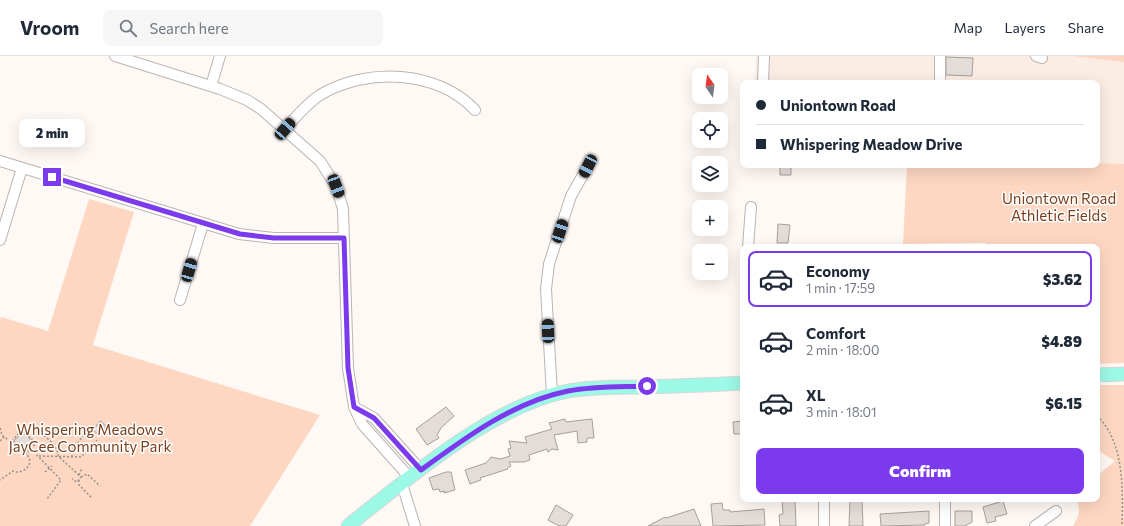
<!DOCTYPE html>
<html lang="en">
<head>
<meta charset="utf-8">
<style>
	:root { --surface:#fff; --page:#f6f6f7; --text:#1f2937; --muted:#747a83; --line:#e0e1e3; --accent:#7c3aed }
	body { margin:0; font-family:Commissioner,sans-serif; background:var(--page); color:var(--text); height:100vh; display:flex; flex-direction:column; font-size:15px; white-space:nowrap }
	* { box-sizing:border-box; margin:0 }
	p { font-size:13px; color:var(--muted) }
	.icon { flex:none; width:22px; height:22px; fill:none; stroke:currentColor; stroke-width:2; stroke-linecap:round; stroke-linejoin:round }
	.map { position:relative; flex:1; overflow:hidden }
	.drawer { position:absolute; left:740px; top:188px; width:360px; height:258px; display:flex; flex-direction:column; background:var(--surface); border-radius:8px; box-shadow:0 4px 16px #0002 }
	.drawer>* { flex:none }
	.banner { position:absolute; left:740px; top:24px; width:360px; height:88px; border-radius:8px; box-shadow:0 4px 16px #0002; display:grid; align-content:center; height:88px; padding:0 16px; background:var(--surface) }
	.needle { width:26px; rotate:346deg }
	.tools { position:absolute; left:692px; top:12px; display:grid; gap:8px }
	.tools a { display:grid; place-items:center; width:36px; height:36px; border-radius:8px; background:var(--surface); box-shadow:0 4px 16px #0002; font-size:20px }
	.end { position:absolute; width:18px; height:18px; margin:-9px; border:5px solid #7c3aed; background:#fff; box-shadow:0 0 0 2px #fff }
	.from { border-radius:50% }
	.bubble { position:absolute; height:28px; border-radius:8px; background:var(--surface); box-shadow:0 4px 16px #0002; font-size:13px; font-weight:800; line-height:28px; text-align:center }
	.car { position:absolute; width:12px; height:24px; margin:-12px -6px; border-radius:5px; box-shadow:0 0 3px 1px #0007; background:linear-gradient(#222 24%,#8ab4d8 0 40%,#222 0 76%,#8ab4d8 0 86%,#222 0) }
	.banner b { display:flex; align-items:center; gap:14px; height:38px; font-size:15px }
	.banner b+b { border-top:1px solid var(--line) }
	.banner i { width:10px; height:10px; background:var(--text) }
	ul { padding:7px 0 0; list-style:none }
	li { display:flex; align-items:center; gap:12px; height:56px; margin:0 8px 6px; padding:0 8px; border:2px solid transparent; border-radius:8px }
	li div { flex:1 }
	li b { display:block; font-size:15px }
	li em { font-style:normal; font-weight:800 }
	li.active { border-color:var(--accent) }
	li>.icon { width:36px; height:36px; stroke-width:1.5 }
	.cta { display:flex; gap:8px; margin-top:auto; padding:8px 16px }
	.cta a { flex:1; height:46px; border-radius:8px; background:var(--accent); color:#fff; font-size:16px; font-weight:800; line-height:46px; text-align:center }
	header { display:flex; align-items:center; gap:24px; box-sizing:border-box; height:56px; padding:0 20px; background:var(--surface); border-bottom:1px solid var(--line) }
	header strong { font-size:19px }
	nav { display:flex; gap:22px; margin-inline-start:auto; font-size:14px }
	.search { width:280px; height:36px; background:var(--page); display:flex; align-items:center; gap:10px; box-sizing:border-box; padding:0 14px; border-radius:8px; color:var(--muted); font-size:15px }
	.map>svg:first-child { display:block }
</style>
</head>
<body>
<header>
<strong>Vroom</strong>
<div class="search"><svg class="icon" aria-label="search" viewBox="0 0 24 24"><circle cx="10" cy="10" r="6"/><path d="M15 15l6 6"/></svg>Search here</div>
<nav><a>Map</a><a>Layers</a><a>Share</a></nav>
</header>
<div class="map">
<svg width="1124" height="470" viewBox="0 0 1124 470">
	<rect width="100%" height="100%" fill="#fff9f6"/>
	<path fill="#fbece4" d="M756,0H1071L1124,6V108L1097,107V27H755Z"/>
	<path fill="#fdd7c2" d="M1071,0H1124V6Z
		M1097,107L1124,108V307L1097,308V191H987L986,187L903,188L907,109H1097Z
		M89,143L134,156L93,289L320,359L250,470H0V264L1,261L48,275Z
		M1097,329H1124V470H1073C1079,460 1081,454 1076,443H1097V420L1115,405L1097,394Z"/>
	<path fill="#e4dcd9" stroke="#a69f9b" d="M946,1L973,2L972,20L946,19Z
		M780,109H791V119H780Z
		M778,168L790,169L788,187H777Z
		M446,351L454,360L441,372L437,379L439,382L427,389L416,373Z
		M565,363L566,366L592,363L594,382H587V386L578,387L577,375L554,379L558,394L552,393L548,396L547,393L529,399L530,404L524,406H509L511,410L507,412L508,413L480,422L481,424L470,428L465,414L486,407L491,401L501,403L510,400L508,393L511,392L509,385L527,387L525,381L552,373L549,367Z
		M100,365L106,370L99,379L93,374Z
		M743,365V378H734L733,366Z
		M22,376L34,386L25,396L14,385Z
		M446,416H451L455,434L444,437L445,435L440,436L439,433L433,434L429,422Z
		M782,443H795L796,470H780L779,459L783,458Z
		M850,443H862L863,470H849Z
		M1003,445L1007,458L995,461L996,465L987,467L983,451Z
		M722,447L723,454H730V456L764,453L765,469L713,470L711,448Z
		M556,449L573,459L566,470H559L548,464Z
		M694,453L701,470H648L665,461L666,462Z
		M929,455V467L925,468V469L881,470L880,458Z
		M955,455H972V466L965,470H955Z"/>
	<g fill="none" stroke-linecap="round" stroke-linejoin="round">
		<defs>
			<path id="minor" d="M115,0L220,33L247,44L261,53L320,105L336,130L343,153L348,312L354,351L362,368L410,422
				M940,0V27
				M1036,0L1042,2
				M763,27L764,0
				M211,30L220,0
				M285,73C296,61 306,48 320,39C367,11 437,14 475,54
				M0,105L239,178L274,182H344
				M0,184L22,112
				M748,191L751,151
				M180,244L203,168
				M552,339L546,233L549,208L571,140L588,110
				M354,351L374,362L421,414
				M402,428L415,470
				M824,443V470
				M945,443V470
				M1035,470L1056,455"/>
			<path id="major" d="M1097,319L1124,318
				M348,470C407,423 493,349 568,335C591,331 616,331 640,331C674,330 709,329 743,327"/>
		</defs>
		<use href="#minor" stroke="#bbb4b1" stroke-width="12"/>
		<use href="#major" stroke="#d7d6d6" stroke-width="15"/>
		<path stroke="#95918e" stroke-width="1.5" stroke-dasharray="2 2" stroke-linecap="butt" d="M1097,360C1124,385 1123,432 1122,470
			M0,372L2,379C9,386 24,391 29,402C33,411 20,419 13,415L0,424
			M41,377C49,384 58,390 58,400L81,421L77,426L72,423
			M0,385L4,381
			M12,385L22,374L36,387L26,398
			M31,393L61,424L47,443
			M39,400L81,401L97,384
			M72,401V394L87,375
			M45,416L52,410
			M79,419L81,415V412
			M81,421L87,418L100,430
			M79,424V429L91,441"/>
		<use href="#minor" stroke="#fff" stroke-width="10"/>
		<use href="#major" stroke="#9cf9e5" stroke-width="13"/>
	</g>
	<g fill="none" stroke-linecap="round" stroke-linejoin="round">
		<path stroke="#7c3aed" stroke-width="5" d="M52,121L240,178L274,182H344L348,312L354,351L374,362L421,414C465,382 513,346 568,335C594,330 621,331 647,330"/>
	</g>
	<g text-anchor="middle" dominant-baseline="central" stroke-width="3" stroke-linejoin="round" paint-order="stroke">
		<g font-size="15" fill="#7a401d" stroke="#fff">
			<text x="1059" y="142">Uniontown Road<tspan x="1059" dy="17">Athletic Fields</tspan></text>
			<text x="90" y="373">Whispering Meadows<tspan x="90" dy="17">JayCee Community Park</tspan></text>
		</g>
	</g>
</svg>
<div class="tools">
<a><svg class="needle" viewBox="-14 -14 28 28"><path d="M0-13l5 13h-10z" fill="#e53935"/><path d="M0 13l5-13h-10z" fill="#747a83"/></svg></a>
<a><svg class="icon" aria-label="locate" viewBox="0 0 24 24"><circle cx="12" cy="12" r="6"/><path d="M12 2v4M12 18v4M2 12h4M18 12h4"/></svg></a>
<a><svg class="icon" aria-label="layers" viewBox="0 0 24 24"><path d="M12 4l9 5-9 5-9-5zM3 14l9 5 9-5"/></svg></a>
<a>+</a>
<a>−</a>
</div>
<i class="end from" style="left:647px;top:330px"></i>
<i class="end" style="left:52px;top:121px"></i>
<div class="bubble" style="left:19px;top:63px;width:66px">2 min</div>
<i class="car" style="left:285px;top:73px;rotate:41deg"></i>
<i class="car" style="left:588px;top:110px;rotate:207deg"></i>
<i class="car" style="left:336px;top:130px;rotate:159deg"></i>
<i class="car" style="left:560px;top:175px;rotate:18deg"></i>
<i class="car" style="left:189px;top:214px;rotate:16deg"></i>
<i class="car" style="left:548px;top:275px;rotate:358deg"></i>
<div class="banner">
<b><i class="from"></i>Uniontown Road</b>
<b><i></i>Whispering Meadow Drive</b>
</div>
<section class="drawer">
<ul>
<li class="active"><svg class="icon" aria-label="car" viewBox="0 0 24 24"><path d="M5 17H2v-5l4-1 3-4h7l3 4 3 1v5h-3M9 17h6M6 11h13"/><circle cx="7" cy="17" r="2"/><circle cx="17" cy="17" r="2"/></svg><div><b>Economy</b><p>1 min · 17:59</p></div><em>$3.62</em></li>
<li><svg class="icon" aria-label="car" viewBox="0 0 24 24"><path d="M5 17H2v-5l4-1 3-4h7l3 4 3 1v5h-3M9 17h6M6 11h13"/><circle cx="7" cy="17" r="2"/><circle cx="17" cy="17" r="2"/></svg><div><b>Comfort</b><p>2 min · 18:00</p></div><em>$4.89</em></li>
<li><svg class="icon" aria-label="car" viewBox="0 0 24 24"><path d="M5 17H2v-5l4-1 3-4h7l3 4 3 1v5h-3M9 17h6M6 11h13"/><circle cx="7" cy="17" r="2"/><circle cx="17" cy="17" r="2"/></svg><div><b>XL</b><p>3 min · 18:01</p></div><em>$6.15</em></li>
</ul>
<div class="cta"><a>Confirm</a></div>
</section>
</div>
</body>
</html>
